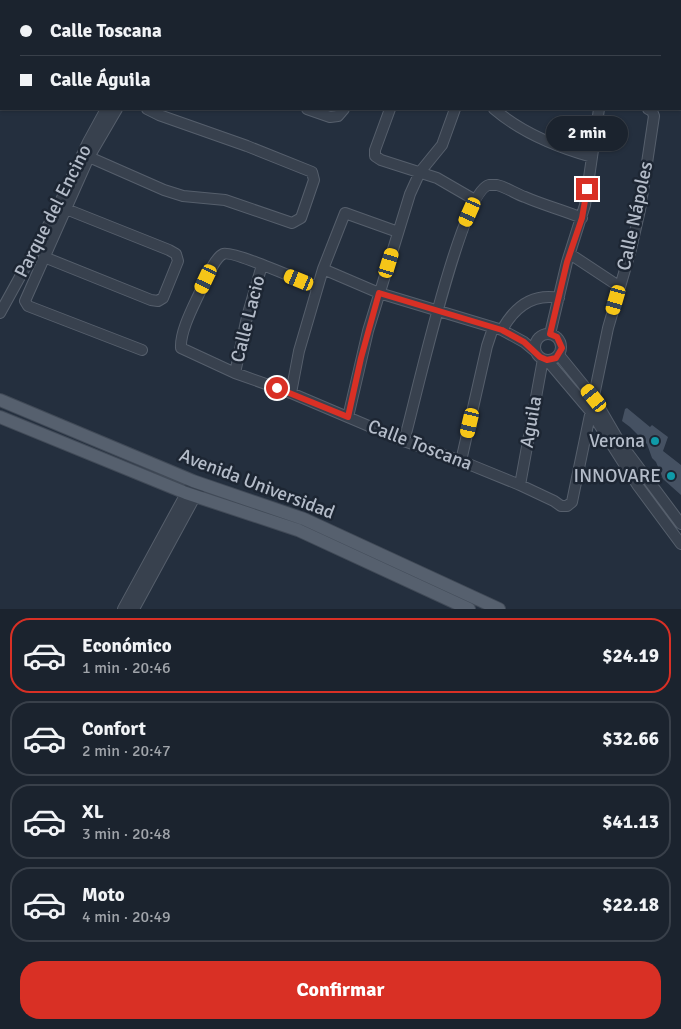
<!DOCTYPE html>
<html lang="es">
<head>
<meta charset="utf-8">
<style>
	:root { --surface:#1b232e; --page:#242b36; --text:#f1f3f6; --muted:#a0a4aa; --line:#39404a; --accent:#d93025 }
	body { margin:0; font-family:Signika,sans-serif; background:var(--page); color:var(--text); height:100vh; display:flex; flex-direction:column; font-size:19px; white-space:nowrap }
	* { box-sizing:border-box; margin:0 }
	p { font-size:16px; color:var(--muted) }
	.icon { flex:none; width:28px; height:28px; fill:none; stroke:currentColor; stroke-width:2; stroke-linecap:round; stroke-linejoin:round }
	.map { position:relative; height:609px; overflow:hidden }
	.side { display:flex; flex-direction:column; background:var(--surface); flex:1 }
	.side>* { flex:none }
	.guide { position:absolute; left:0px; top:0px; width:681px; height:110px; box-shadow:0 1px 4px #0004,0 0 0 1px var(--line); display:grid; align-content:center; height:110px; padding:0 20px; background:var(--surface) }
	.end { position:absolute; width:22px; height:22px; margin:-11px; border:6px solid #d93025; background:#fff; box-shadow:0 0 0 2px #fff }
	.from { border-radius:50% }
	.bubble { position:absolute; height:35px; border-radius:18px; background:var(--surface); box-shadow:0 1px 4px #0004,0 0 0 1px var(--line); font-size:16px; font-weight:700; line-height:35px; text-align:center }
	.car { position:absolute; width:15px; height:30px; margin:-15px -8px; border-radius:6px; box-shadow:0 0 4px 1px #0007; background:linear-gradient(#f5c518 24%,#345 0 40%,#f5c518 0 76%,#345 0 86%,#f5c518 0) }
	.guide b { display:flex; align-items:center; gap:18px; height:48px; font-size:19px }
	.guide b+b { border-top:1px solid var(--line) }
	.guide i { width:12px; height:12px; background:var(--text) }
	ul { padding:9px 0 0; list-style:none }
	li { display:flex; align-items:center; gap:15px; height:75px; margin:0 10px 8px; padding:0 10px; border:2px solid var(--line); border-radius:20px }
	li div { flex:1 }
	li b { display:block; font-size:19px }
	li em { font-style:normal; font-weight:700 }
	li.current { border-color:var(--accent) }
	li>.icon { width:45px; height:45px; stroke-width:1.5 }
	.button { display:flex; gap:10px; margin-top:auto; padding:10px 20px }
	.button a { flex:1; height:58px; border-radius:20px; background:var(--accent); color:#fff; font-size:20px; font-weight:700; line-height:58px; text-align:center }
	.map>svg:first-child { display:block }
</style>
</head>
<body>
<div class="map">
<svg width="681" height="609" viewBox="0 0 681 609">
	<rect width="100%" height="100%" fill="#242f3e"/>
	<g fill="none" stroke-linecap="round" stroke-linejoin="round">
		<path stroke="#394c67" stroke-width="2" d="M534,0L535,1
			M680,82H681"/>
	</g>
	<path fill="#455162" d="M627,408L650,427L652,425L668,437L663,451L681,465V495L663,479L656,462L652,458L647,444L630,427L622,421L625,409Z"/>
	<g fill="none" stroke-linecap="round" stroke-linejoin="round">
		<defs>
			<path id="minor" d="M34,0L35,1
				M49,0L50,1
				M175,0L180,1
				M344,0L348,1
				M580,0L581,1
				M678,0L681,1
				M188,1L189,0
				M385,1L386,0
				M595,1V0
				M649,1L650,0
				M0,49L1,43
				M680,56H681
				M0,73L1,70
				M117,109L89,157L25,301L28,306L142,350
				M307,109L330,117L338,116L344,109
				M390,109L375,150V156L381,160L437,178L475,200
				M494,109C522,133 556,147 592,157
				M89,157L164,190L183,196L225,200L292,223L301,218L314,180L312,172L247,146L159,115L147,109
				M570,254L620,287
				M44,257L151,300L158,301L163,298L178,261L176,254L169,250L66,209
				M323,269L379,293L502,330L524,342L536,352
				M317,287C304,282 232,250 223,254C214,258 204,284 199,294C192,309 180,332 181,348L235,373L291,393L404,441L461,461L520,485L554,501L561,506H567L572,502L573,497L608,328L631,249L640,210L654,116L652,111L648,109
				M0,313L54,215L88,142L106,109
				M502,330C514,308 532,293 559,298
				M535 347a13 13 0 1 1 26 0a13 13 0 1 1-26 0Z
				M550,334L567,262L585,205L599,109
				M559,355L594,398L619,441L681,524
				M547,360L591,412L638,486L681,544
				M235,373L247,317L262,265
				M291,393L299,351L323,269L345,213L398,232
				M348,417L368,331L410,194L420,172L442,145L455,109
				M404,441C414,407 461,191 489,185C492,185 494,185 497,185C506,187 516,194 525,197C543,205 563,210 582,218
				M461,461L487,346L493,328
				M520,485L543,359
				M123,609L189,488
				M134,609L202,484"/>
			<path id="major" d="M0,400L193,481L304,519L499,609
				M0,417L186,493L298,530L469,609"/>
		</defs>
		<use href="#minor" stroke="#565f6c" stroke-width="12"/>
		<use href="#major" stroke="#414a57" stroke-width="14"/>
		<use href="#minor" stroke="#38414e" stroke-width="10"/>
		<use href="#major" stroke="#56606e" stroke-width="12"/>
	</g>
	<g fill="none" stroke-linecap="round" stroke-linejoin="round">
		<path stroke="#d93025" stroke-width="6" d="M277,388L348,417L361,358L379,293L502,330L524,342L540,357L547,360L556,358L562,348L557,337L550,334L567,262L582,218L587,189"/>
	</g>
	<g fill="#0f9aa8" stroke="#1d2633" stroke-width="2">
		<circle cx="655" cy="441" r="5"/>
		<circle cx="671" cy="476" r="5"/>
	</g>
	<g text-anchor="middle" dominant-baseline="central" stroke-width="5" stroke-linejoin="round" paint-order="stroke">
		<g font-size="19" fill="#b4bcc9" stroke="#1d2633">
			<text transform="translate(53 211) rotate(-63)">Parque del Encino</text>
			<text transform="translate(635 216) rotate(-78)">Calle Nápoles</text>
			<text transform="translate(248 319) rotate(-76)">Calle Lacio</text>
			<text transform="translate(531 422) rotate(-80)">Aguila</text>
			<text transform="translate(420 445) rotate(21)">Calle Toscana</text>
			<text transform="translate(257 484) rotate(21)">Avenida Universidad</text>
		</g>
		<g font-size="19" fill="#b4bcc9" stroke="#1d2633" text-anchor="end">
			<text x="645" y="441">Verona</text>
			<text x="661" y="476">INNOVARE</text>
		</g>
	</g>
</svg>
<i class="end from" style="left:277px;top:388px"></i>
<i class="end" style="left:587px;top:189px"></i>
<div class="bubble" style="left:546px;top:116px;width:82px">2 min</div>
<i class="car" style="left:470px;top:212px;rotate:204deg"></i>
<i class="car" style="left:389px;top:263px;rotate:17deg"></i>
<i class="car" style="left:206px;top:279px;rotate:205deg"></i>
<i class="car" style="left:299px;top:280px;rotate:292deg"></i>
<i class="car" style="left:616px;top:300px;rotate:196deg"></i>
<i class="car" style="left:594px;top:398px;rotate:321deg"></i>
<i class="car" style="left:470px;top:423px;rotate:193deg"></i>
<div class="guide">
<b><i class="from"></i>Calle Toscana</b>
<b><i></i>Calle Águila</b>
</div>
</div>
<section class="side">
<ul>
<li class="current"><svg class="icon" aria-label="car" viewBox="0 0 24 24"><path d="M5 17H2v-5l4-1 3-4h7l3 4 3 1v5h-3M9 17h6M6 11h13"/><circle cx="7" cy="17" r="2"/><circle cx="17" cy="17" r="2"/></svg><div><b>Económico</b><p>1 min · 20:46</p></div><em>$24.19</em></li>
<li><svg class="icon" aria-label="car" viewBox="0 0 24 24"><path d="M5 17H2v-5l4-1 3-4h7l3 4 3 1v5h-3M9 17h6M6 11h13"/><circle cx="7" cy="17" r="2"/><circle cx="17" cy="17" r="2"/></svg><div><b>Confort</b><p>2 min · 20:47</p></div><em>$32.66</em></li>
<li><svg class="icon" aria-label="car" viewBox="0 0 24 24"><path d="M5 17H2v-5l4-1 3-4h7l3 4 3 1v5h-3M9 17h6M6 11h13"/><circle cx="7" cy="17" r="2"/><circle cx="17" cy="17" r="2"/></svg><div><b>XL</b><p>3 min · 20:48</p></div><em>$41.13</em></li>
<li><svg class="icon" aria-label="car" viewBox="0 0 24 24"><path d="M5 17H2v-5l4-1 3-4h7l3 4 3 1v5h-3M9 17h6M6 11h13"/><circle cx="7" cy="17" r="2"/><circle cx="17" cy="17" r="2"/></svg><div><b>Moto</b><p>4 min · 20:49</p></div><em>$22.18</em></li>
</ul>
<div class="button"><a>Confirmar</a></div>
</section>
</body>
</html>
